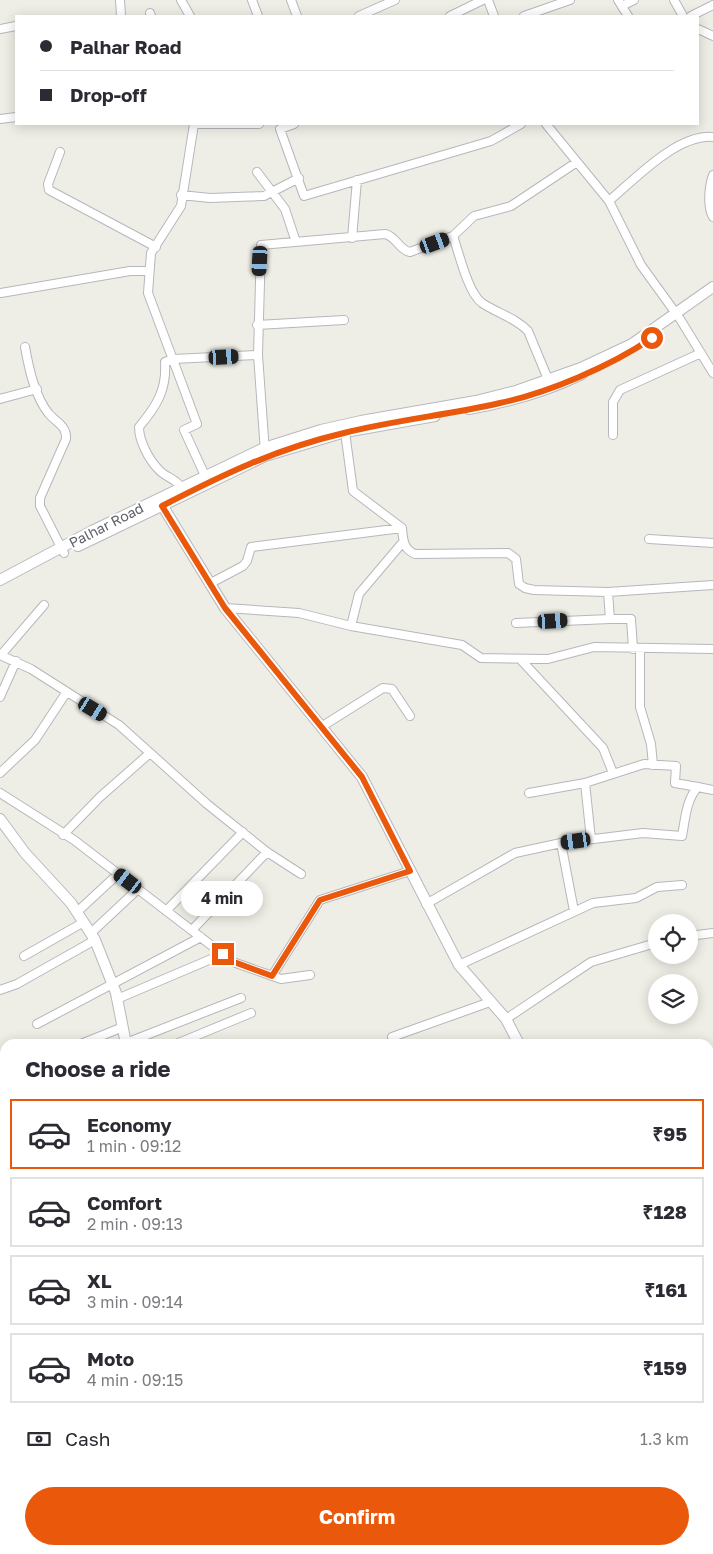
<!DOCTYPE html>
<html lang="en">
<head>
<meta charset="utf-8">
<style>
	:root { --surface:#fff; --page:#f2f2f3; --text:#2b2b33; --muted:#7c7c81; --line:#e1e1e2; --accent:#ea580c }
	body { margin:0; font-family:"Golos Text",sans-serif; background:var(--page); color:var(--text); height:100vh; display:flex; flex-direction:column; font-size:19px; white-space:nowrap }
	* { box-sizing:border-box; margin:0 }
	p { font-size:16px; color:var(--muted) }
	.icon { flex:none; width:28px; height:28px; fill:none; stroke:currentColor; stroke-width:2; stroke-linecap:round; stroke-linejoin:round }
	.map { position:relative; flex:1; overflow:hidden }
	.side { position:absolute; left:0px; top:1039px; width:714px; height:516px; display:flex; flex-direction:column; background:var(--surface); border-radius:15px 15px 0 0; box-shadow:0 2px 12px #0003 }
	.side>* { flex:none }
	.hud { position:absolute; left:15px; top:15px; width:684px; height:110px; border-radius:0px; box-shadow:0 2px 12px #0003; display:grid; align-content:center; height:110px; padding:0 25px; background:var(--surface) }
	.tools { position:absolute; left:648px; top:914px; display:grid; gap:10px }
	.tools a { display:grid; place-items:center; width:50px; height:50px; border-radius:50%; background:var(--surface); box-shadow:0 2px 12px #0003; font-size:25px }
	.end { position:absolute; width:22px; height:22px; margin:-11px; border:6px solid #ea580c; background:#fff; box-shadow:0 0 0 2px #fff }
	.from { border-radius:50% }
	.bubble { position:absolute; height:35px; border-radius:18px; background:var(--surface); box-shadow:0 2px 12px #0003; font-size:16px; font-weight:700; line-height:35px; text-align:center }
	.car { position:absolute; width:15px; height:30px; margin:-15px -8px; border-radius:6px; box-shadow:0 0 4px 1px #0007; background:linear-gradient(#222 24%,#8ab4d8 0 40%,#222 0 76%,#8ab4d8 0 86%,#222 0) }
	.hud b { display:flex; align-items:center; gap:18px; height:48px; font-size:19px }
	.hud b+b { border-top:1px solid var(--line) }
	.hud i { width:12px; height:12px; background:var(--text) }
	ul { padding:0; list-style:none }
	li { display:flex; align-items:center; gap:15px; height:70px; margin:0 10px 8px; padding:0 15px; border:2px solid var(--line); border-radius:0px }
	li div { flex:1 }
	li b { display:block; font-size:19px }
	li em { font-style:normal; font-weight:700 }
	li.on { border-color:var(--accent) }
	li>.icon { width:45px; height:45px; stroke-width:1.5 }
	h2 { padding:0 25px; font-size:22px; line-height:60px }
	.pay { display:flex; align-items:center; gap:12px; height:55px; padding:0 25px; font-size:19px }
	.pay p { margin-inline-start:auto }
	.action { display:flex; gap:10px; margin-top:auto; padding:10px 25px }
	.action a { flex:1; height:58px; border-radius:30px; background:var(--accent); color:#fff; font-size:20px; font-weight:700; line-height:58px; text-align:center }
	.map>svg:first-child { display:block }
</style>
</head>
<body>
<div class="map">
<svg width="713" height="1554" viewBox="0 0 713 1554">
	<rect width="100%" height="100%" fill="#efeee6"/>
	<path fill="#deddd8" d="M713,1451V1546H709V1452Z
		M607,1550H659L651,1554H609Z"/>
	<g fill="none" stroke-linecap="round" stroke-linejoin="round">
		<defs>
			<path id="street" d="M120,0L121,16
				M181,0L190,16
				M252,0L258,16
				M291,0L297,16
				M488,0L494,16
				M618,0L628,16
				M674,0L683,16
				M622,6L634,0
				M150,13L151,16
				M359,16L395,0
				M450,16L483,0
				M524,16L570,0
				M691,16L713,5
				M0,29L16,26
				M698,29L713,36
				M0,119L16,117
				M294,124L280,129L304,196L491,141L521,124
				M546,124L609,201L641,265L680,319L713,373
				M60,152L48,184L49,190L156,247
				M257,172L285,209L296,242
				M713,175C709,186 707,207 713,217
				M181,195L210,198L264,196L299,178
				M609,201C635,179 677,134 713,137
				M453,236C459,253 468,293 482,303C497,313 516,318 528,331L550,384
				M352,238L357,180
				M1,293L130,271H148
				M257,325L344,320
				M25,347C29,369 35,397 49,414C57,423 67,426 66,439L40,498V506L64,553
				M258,355L261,245L385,234C396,236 399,250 410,252L453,236L474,216L511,206L577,162
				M0,399L37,389
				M345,432L353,491L402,528C403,539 403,549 415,554L508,553L516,559L519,584L525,588L534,590L608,592L713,585
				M613,435V402L620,390L701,353
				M207,480L184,430L197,424L148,293L151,253L181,206L194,124H259
				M181,487C175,478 165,477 159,470C149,460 139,441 139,427C156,407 167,390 165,362L173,359L258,355L265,452
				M649,539L713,543
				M209,584L243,566L247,561L251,547L402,528
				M608,592L610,619H631L633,649
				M225,608L299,613L351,626L462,645L481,658L548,659L594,647L713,649
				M516,623L610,619
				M351,626L359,594L403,542
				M640,649V707L651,744L653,765
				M0,655L31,669L119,725L207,804L267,852L301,874
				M1,655L44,605
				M521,660L603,748L613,773
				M0,697L16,661
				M321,727L383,688L392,689L410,716
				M0,773L35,740L66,693
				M585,783L591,839
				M0,793L74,840L233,962L281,979L310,975
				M529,793L585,783L644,764L676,766L675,783L698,787
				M63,835L100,797L150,753
				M426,904L515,853L561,843
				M166,911L243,832
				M574,911L561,843L643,833L682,836C685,821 686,799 698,787L713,790
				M77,912L118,874
				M192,930L267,852
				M91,933L138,889
				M689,936L713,933
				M24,956L84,922
				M459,965L593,903L636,898L657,887L682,885
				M272,976L320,900L410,871
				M0,990L17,984L95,940
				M117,999L223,954
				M506,1019L591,962L656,943
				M37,1024L201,937
				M392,1037L490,1002
				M126,1043L241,998
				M81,1044L123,1027
				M176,1044L251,1013
				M709,1065L713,1064
				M709,1090L713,1089
				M0,1093L5,1091
				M0,1127L5,1152
				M0,1202L5,1201
				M0,1238L5,1237
				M0,1254L5,1253
				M709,1333H713
				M0,1353H5
				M0,1473H5
				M84,1550L86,1554
				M137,1550L139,1553L143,1550
				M456,1554V1550"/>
			<path id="secondary" d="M469,409C509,402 545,392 582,374
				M162,505L225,608L362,777L459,965L506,1019L519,1044
				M78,546L265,456L345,432L435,416
				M0,580L92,531L264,448L321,430L361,421L476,401L516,391L581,368L632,344L713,287
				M0,819L25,853L71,903L95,940L116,993L126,1044
				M709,1549L713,1550
				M599,1550L602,1554
				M652,1554L669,1550"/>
		</defs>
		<use href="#street" stroke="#b6b7bc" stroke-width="10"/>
		<use href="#secondary" stroke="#b7b9bf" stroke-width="12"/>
		<use href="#street" stroke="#fff" stroke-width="8"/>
		<use href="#secondary" stroke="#fff" stroke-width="10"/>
	</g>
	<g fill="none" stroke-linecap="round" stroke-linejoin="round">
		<path stroke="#ea580c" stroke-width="6" d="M223,954L234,962L272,976L320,900L410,871L362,777L225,608L162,506C224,474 276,449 344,433C395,420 448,415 500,403C548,393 611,366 652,338"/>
	</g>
	<g text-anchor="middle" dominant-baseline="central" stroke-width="4" stroke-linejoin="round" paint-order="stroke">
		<g font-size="14" fill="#5e6066" stroke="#fff">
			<text transform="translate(106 525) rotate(-27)">Palhar Road</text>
		</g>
	</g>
</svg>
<div class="tools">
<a><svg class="icon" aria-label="locate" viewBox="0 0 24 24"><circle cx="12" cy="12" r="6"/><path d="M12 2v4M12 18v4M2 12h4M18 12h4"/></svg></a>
<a><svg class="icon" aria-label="layers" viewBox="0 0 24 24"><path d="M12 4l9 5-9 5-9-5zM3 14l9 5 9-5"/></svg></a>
</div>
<i class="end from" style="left:652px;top:338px"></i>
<i class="end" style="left:223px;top:954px"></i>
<div class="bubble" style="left:181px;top:881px;width:82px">4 min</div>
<i class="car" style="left:435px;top:243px;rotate:70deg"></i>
<i class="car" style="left:260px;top:261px;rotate:183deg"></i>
<i class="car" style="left:224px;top:357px;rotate:87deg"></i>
<i class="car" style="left:553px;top:621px;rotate:87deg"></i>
<i class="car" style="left:93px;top:709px;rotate:121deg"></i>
<i class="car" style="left:576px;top:841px;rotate:262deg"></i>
<i class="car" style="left:128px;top:881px;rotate:307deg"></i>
<div class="hud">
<b><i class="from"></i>Palhar Road</b>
<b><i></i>Drop-off</b>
</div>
<section class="side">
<h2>Choose a ride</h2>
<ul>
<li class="on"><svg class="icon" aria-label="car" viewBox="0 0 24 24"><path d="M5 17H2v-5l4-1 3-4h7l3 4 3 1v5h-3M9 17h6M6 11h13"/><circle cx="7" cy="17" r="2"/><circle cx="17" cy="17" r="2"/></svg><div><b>Economy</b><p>1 min · 09:12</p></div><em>₹95</em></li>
<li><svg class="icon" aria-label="car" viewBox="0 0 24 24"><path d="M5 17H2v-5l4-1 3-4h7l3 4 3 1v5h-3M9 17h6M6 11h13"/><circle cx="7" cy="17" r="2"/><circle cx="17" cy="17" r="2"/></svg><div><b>Comfort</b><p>2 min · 09:13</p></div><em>₹128</em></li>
<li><svg class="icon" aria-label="car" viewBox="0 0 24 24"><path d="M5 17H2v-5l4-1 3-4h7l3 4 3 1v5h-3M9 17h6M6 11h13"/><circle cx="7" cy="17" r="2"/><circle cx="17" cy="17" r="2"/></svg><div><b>XL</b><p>3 min · 09:14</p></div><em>₹161</em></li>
<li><svg class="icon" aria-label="car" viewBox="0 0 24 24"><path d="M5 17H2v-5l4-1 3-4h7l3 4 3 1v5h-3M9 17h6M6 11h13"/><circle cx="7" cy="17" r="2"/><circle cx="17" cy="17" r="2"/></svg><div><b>Moto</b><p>4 min · 09:15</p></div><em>₹159</em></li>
</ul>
<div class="pay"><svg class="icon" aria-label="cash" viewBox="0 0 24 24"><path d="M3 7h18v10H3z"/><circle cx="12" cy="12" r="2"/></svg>Cash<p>1.3 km</p></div>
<div class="action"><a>Confirm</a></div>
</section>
</div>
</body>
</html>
